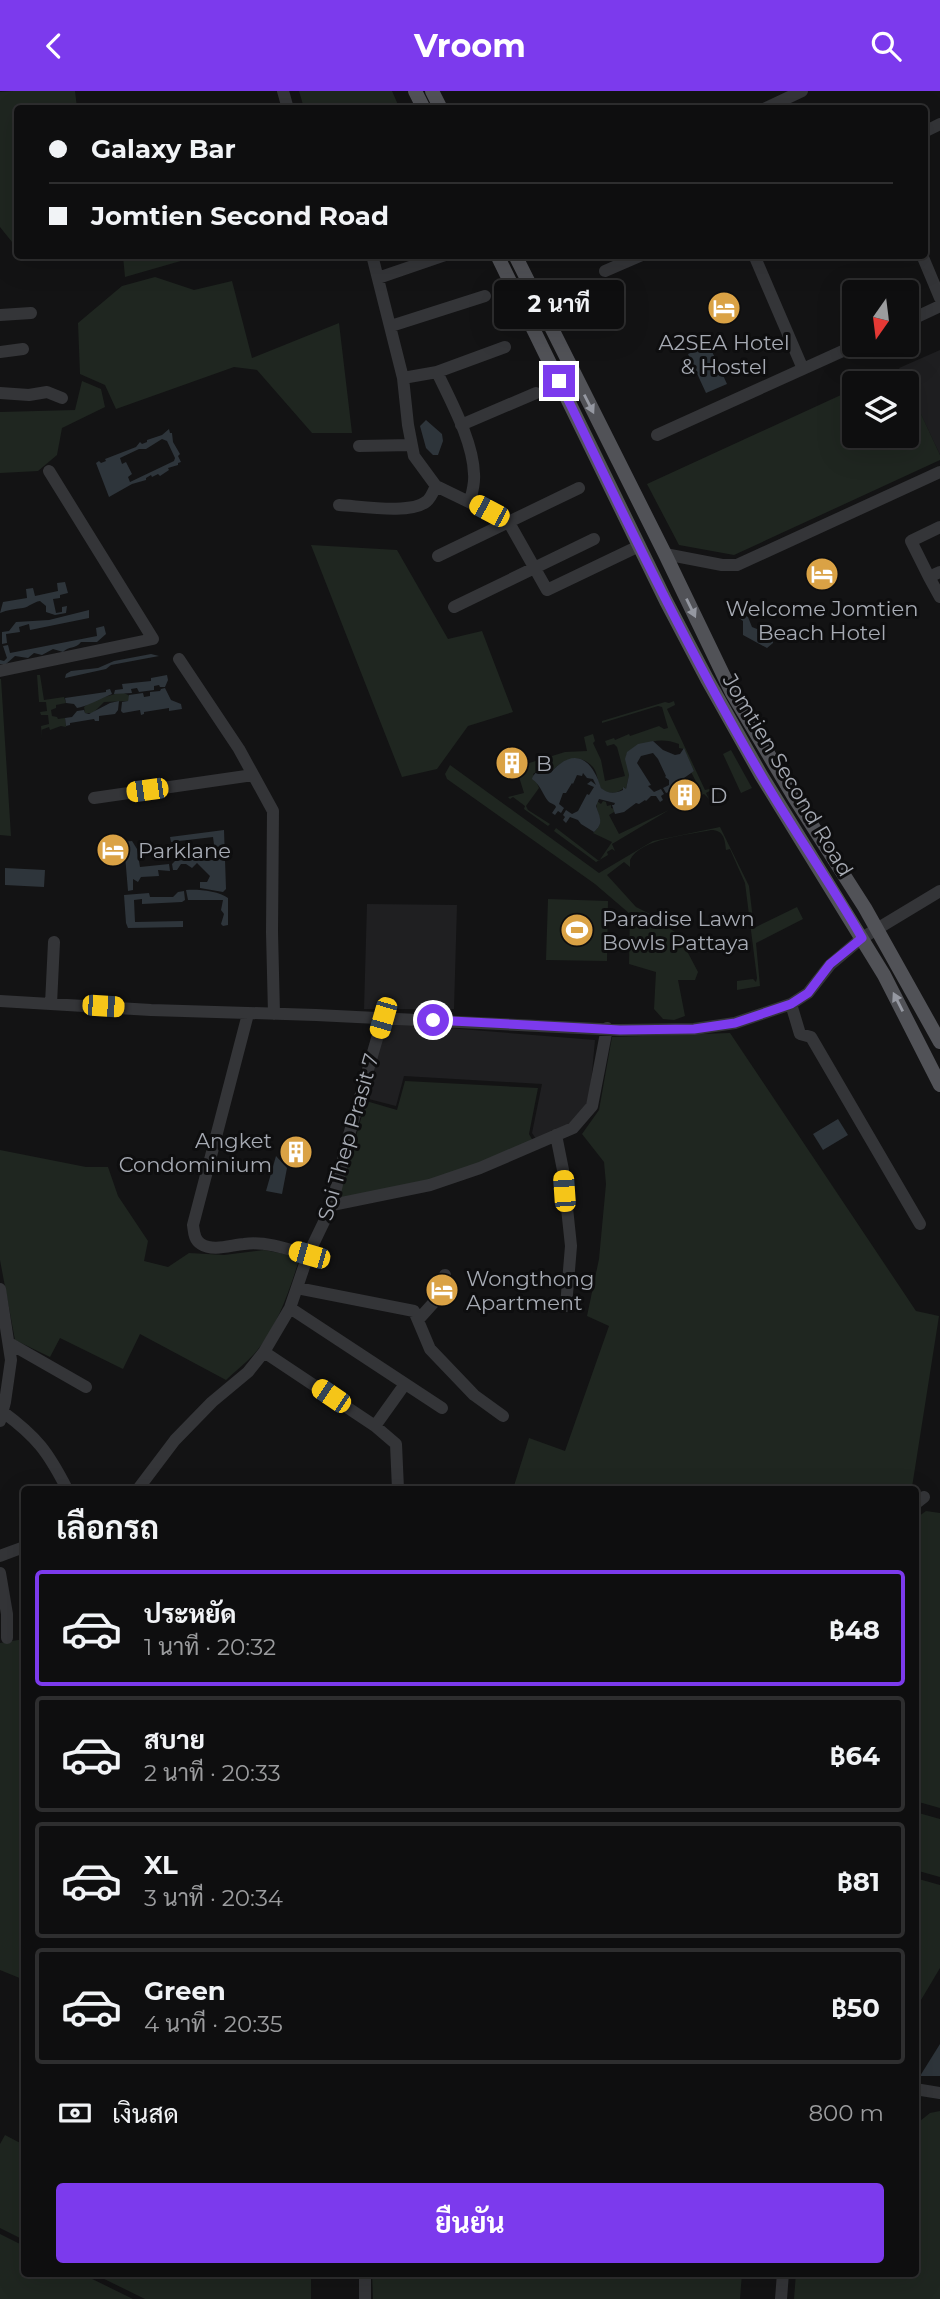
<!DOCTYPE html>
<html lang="th">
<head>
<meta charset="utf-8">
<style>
	:root { --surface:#0e0e0f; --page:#1c1c1d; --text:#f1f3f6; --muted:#9b9c9e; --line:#2e2e2f; --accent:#7c3aed }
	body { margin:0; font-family:Montserrat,Sarabun,sans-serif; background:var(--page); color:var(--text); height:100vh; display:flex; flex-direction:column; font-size:26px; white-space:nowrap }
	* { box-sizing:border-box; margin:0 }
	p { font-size:23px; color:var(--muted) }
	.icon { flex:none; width:38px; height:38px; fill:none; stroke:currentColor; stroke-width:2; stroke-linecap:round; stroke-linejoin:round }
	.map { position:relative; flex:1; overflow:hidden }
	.details { position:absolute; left:21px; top:1395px; width:898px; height:791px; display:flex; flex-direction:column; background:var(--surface); border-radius:7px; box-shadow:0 7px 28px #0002,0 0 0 2px var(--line) }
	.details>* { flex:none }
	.top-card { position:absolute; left:14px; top:14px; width:914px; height:154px; border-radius:7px; box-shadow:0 7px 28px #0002,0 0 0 2px var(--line); display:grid; align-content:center; height:154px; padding:0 35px; background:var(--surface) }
	.needle { width:46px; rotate:194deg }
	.tools { position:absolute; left:842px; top:189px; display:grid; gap:14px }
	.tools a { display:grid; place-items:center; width:77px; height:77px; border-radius:7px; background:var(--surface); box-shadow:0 7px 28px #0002,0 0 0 2px var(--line); font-size:35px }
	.end { position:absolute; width:32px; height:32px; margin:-16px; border:9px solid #7c3aed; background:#fff; box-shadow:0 0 0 4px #fff }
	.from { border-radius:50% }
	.bubble { position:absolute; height:49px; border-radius:7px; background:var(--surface); box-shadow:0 7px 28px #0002,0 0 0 2px var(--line); font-size:23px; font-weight:700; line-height:49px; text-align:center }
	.car { position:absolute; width:21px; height:42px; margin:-21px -10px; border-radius:9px; box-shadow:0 0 5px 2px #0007; background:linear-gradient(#f5c518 24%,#345 0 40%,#f5c518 0 76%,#345 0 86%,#f5c518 0) }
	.top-card b { display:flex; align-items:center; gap:24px; height:66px; font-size:26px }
	.top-card b+b { border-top:2px solid var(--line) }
	.top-card i { width:18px; height:18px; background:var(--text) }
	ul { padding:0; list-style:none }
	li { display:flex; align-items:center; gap:21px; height:116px; margin:0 14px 10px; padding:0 21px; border:4px solid var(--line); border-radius:7px }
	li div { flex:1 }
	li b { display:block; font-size:26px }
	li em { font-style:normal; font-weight:700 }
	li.selected { border-color:var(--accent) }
	li>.icon { width:63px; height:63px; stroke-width:1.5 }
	h2 { padding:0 35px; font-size:32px; line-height:84px }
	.pay { display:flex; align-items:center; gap:18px; height:77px; padding:0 35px; font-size:26px }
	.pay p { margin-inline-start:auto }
	.button { display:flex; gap:14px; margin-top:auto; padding:14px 35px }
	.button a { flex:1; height:80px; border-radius:7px; background:var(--accent); color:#fff; font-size:28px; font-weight:700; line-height:80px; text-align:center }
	header { display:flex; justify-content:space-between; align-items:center; height:91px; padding:0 35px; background:var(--accent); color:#fff; font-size:32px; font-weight:700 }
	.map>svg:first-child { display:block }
</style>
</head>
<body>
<header><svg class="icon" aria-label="back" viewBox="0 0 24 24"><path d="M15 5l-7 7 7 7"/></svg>Vroom<svg class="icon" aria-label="search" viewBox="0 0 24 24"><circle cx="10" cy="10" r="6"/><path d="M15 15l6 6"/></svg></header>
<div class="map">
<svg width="940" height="2208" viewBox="0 0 940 2208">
	<rect width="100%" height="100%" fill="#131314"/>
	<path fill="#1f1f21" d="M940,259V364L899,277Z
		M367,813L457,814L454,918H364Z
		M386,932L595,949L589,1014L571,1034L536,1048L532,1042L542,993L404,985L396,1015L365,1007Z"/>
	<path fill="#1f2620" d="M13,0H75L77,17L18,18V150L12,151L0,136V1Z
		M299,0H392L399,16L304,17Z
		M123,165V164L198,165L125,186Z
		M155,186L194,199L232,190L252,267L339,232L352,342H312L257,279L234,276L116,318L105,294L80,283L78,232L122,195Z
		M82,290L101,298L105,316L62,337L57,364L38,380L0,382V321L75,319Z
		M907,293L940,364V369L734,464L679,454L647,393L854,298V345H906Z
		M311,454L397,459L448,548L482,540L513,621L468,635L437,678L402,686Z
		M37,584H40L44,609L64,606L66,612L56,614V617L51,619L52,625L57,626L58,628L65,627L66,636L61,635L50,639L49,636L41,639L42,648L41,635L49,633L48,624H41L40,621L47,620L46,611H39Z
		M0,588H1L11,745L0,744Z
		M122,601L130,605L128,610L104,611L93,622H85L84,616L91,610Z
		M674,610L675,614L667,618L705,699L717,696L706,702L709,708L704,703L676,716L679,712L701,700L691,681L694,680L684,658L679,657V653C658,645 643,652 626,664L629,684L626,698H624L625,696C619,702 608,705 601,697C597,691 598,682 593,676C579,661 563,668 551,681L542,677L533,683L539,697L526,715L528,719L550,733L548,735L524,718L525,715L513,706L510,708L508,706L524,702L516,676L565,661L587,660L584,646L593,643L595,650L593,652L601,669L605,690L625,685L617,656L614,653L607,655L605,650L614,647L615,649L629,643L630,645L659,635L664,638L668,637L662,616L658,615L602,632V630L665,611L669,612Z
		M731,659L752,697L741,702L723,663Z
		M450,674L599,782L653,750L720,736L749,795L754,837L797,816L803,828L756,852L760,895L737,899V890L753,888L756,891L757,887L745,792L730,758L726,759C725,749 724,739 711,739C689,744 641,747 630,769V776L624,771L607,784L636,816L658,827L661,825L663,833L678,843L698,881L695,889H678L685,925L674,929L663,928L654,918L656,881L629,873L630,823L595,793L447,688L445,683Z
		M597,710L601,713L603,710L606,711L607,715L611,714V717L615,718L614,721L609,724L619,743L669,719L612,753L615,760L612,758L607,761L608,764L596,771L554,740L556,737L599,770L612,751L593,742C608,729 594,724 597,710Z
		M548,808L608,810L607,870L546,869Z
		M730,942L916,1220L939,1225L912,1396L910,1398H513L529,1347L565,1360L609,1235L587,1225L599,1168L606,1093L604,1071L582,1043L599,1019L612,946Z
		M405,990L538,997L529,1043L533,1050L434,1090L338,1109L366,1010L397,1019Z
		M0,1059L86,1076H108L118,1105L148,1150L144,1170L168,1176L189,1162L224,1164L264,1159L300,1166C289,1200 278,1235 255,1262C246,1272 235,1280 226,1289L140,1243L123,1278L60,1247L50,1266L15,1249L0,1169Z
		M926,1420L940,1422V1717L915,1710V1428Z
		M24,1548V1878L22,1888L0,1879V1552Z
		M915,1721L940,1728V1786L915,1779Z
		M915,1787L940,1794V1877L915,1919Z
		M940,2020V2208H794L796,2182H915V2034L930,2022Z
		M5,2044L24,2054V2149L0,2137V2053Z
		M0,2143L24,2155V2182H80L133,2208H0Z
		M92,2182H311V2208H145Z
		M372,2182H742L740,2208H373Z"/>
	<path fill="#2e353b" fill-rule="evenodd" d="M709,254L727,293L706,302L688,263Z
		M426,329L442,343L443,350L438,364H433L426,357L420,335Z
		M169,338L170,342H172L173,351L180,363L178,365L181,371L178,372V374L168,377L169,379L160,385L158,383L152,386L151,384L146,387V389L132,393L109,406L96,372L99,370L101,372L106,370L105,368L136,356L140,351L142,353L147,351V349L162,344ZM162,348L167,350L175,367L174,370L130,391L128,386L132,383L126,371L122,373L120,367L139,358H146Z
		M65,491L68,502L60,504V507L53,508L56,522L62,521V516L67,515L66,522L55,524L46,521V515L40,510C33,511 29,516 23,517C15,518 7,519 0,522L3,511L27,507L26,498L33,497L35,505L58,500L57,492Z
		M89,519V527L30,539L29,533L19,536L20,541L6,543L7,552L2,553V541L9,540L16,531L49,529Z
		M741,523L748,526L752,536L757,538L762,535L773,546V552L767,557L743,544V530L739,527Z
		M104,535L106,543L97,551H81C76,558 68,555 63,561L53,558L42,564L34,562L28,567L15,565L6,573H0V569L4,570L7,567L3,555L8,554L10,562L97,545L96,537Z
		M151,563L159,565L111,574L106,578L65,587L66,583L71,580L98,577L114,570Z
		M167,584L168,589L165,596H160L159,594L154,595V599L139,601L137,597L131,598L132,602L114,603L115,599L123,598L122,593L151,590V587Z
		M165,597L171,609L181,613L182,618L169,620V617L144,621V623L141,624L140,619L123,622L121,620L122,611L128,610L129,604L143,602L144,606L150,605V601L160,600L161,598Z
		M110,598L112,603C102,607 85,616 77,617L74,613L66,612L65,607L106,601V599Z
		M119,610L118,619L115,623L99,625V630H95L94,628L70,632V634L66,635L65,627L72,626L77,620L84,619L85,622L89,623L110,612Z
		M653,650L663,659L675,664L680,663L684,657L694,680L684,687L685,689L681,690V692H674L671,697L674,703L671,705L669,701L666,702L663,697L669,694V689L665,686L666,685L658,668L653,662L641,665L637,672L651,694L648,695L654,701L661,698L664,703L661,705L663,709L660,711L656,705H651L646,710L645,709L639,713L636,712L624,721L615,723L612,714H614L615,712L599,708L596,715C600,727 604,732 594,741L581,733L578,729L570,726L566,732L563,729L565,726L563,724L566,719L572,723L578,720L587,703L589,704L594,696L587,693L591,690L596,694L593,688L587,687L583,682L582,685L577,684L573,693L572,692L566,702H563L559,713L564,717L561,722L558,720L555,724L552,722L556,716C555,713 552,713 549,711C544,707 541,694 532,688C533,682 542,676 547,677L551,681C575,655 592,668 601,697C609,703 614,703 623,699V696L626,698L629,684L625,668L627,661L638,653Z
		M224,739L226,798L223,801L200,797V791H207L210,785L197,772L192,777L186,773H181L177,779H173L172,773L175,770L207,766L208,770L216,768L213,746L171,751L170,746Z
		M132,750L137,758L140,776L169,773L170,780L158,779L159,785L141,786L138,791L133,788V799L128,800L125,764H129L128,757H106L105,753Z
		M5,777L45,779L44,796L5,794Z
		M186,799C198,798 219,800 228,807V834L223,835L221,833L224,823L221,819L223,809H188Z
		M184,800L185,809L182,811L142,813V808L134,809L135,831L183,830V836L128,837L126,832L124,804L149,802L150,806H173L178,801Z
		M838,1028L848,1044L823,1059L813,1043Z
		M276,1065L287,1077L282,1103L266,1100Z
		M940,1953V1985H920Z"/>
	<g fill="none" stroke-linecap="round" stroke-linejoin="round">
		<path stroke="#343538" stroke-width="12" d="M283,0L288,18
			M764,18L802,0
			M924,41L940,33
			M372,164L403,287L408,334L414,365L436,395L508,430L547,499L639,455
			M754,164L803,278
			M922,164L940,207
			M605,180L642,164
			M378,187L445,164
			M0,224L31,222
			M906,231L940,215
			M391,235L485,205
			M0,261L23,258
			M437,281C451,311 473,350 474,383C475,392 472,402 470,410
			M403,287L437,281L505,256
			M0,302L29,304L47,301L62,307
			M461,334L536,302
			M657,344L856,254
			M359,355L412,354
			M339,414C360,415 412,424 427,410C431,407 434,399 436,395
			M665,463L722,474H737L940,381
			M438,465L579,397
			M940,481L929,486L940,506
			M929,486L911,450L940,436
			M454,516L594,448
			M179,568L239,658L273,720L272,841L274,923
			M0,580L153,548L49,380
			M94,707L253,684
			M0,910L151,919L316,924L620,939L694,938L735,932L791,913L808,902L830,874L862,847L940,800
			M51,913L54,851
			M791,913L800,943L811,946L920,1133
			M248,923L193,1134C194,1141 194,1149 201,1153C213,1161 231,1154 244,1153C266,1150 288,1158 308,1164
			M556,1044L563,1079L571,1155L566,1215
			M332,1114L430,1094L480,1077L573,1037L592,1015L607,937
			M297,1197L414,1220L430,1258L474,1304L503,1325
			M0,1198L11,1269L5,1311L0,1330
			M290,1217L442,1317
			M418,1229L436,1209L445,1184
			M9,1252L86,1296
			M264,1261L375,1335L396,1353L398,1398
			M3,1321C37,1346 48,1361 67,1398
			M375,1335L405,1293
			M138,1398L175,1349L212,1311L248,1281L264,1261L290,1217L308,1164L332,1114L349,1044L383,927
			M915,1413L924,1406
			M0,1465L24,1456
			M0,1482L7,1523V1547
			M915,1998L940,2002
			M365,2182V2208
			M781,2208L783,2182"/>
		<path stroke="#515257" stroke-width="14" d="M415,0L424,18
			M432,0L441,18
			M497,164L666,510L707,588L761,684L884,884L940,994
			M515,164L665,463L732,602L794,706L865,817L940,951"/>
	</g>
	<defs><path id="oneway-solid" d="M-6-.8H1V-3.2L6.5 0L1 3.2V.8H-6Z" transform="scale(1.75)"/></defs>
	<g fill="#9598a1">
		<use href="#oneway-solid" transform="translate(589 313) rotate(63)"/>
		<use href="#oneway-solid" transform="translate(691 517) rotate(64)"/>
		<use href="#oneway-solid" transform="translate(898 911) rotate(-117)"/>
	</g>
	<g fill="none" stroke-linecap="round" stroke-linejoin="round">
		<path stroke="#7c3aed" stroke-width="9" d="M433,929L620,939L694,938L735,932L791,913L808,902L830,873L862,847C830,791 793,739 761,684C686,556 623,423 559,290"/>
	</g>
	<defs>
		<symbol id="hotel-disc" viewBox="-11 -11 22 22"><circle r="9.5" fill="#daa245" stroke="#0e0e0f"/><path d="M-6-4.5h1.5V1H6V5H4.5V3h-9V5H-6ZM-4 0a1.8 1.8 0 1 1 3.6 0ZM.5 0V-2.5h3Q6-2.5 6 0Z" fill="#fff"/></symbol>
		<symbol id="building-disc" viewBox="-11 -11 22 22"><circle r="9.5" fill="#daa245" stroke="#0e0e0f"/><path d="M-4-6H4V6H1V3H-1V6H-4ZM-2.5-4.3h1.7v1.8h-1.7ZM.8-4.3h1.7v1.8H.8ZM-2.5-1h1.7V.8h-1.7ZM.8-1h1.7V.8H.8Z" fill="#fff"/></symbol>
		<symbol id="stadium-disc" viewBox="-11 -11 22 22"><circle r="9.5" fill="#daa245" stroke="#0e0e0f"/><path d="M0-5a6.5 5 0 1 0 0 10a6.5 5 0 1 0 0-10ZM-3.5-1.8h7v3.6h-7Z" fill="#fff"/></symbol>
	</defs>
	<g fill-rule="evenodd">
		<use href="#hotel-disc" x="705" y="198" width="38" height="38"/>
		<use href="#hotel-disc" x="803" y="464" width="38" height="38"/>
		<use href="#building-disc" x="493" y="653" width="38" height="38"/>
		<use href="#building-disc" x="666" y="685" width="38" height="38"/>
		<use href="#hotel-disc" x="94" y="740" width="38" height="38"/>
		<use href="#stadium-disc" x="558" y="820" width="38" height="38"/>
		<use href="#building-disc" x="277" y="1042" width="38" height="38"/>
		<use href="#hotel-disc" x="423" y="1180" width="38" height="38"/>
	</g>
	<g text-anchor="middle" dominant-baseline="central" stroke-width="6" stroke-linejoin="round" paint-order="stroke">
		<g font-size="21" fill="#a6aab3" stroke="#0e0e0f" text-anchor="start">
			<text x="724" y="251" text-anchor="middle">A2SEA Hotel<tspan x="724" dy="24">&amp; Hostel</tspan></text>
			<text x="822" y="517" text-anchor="middle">Welcome Jomtien<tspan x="822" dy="24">Beach Hotel</tspan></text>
			<text x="536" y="672">B</text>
			<text x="710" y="704">D</text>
			<text x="138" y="759">Parklane</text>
			<text x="602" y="827">Paradise Lawn<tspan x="602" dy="24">Bowls Pattaya</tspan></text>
			<text x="272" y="1049" text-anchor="end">Angket<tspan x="272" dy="24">Condominium</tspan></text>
			<text x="466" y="1187">Wongthong<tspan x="466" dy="24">Apartment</tspan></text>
		</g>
		<g font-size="21" fill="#a6aab3" stroke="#0e0e0f">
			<text transform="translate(788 684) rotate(59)">Jomtien Second Road</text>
			<text transform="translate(348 1046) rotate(-74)">Soi Thep Prasit 7</text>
		</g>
	</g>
</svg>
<div class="tools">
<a><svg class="needle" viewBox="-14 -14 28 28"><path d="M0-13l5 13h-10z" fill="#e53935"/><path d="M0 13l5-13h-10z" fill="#9b9c9e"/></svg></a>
<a><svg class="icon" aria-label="layers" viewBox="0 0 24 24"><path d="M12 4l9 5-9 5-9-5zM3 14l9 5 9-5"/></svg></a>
</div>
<i class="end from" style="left:433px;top:929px"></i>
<i class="end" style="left:559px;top:290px"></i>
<div class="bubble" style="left:494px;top:189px;width:130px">2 นาที</div>
<i class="car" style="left:489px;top:420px;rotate:298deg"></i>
<i class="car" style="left:147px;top:699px;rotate:262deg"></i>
<i class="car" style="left:103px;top:915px;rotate:94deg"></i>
<i class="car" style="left:383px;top:927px;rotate:196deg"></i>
<i class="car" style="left:564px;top:1100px;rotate:356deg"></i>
<i class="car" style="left:309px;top:1164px;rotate:286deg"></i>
<i class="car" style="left:331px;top:1305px;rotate:304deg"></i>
<div class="top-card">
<b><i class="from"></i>Galaxy Bar</b>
<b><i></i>Jomtien Second Road</b>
</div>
<section class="details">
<h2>เลือกรถ</h2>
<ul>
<li class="selected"><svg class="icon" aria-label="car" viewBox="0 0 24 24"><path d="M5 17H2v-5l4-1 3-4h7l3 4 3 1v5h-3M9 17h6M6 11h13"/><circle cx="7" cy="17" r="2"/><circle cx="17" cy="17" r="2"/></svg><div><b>ประหยัด</b><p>1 นาที · 20:32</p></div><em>฿48</em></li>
<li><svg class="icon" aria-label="car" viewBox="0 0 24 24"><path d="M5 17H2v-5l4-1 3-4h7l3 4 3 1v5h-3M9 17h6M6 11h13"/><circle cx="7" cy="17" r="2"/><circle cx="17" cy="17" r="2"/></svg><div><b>สบาย</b><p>2 นาที · 20:33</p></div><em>฿64</em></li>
<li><svg class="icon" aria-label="car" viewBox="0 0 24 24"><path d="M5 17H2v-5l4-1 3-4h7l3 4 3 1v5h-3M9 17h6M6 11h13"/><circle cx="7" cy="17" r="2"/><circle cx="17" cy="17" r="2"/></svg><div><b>XL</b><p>3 นาที · 20:34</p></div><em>฿81</em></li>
<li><svg class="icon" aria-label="car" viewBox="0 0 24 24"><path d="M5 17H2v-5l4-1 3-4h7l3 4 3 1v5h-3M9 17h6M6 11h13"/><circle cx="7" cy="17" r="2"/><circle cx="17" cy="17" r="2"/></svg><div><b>Green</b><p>4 นาที · 20:35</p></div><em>฿50</em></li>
</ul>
<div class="pay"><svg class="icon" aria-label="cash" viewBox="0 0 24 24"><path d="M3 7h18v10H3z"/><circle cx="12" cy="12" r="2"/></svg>เงินสด<p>800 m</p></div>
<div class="button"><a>ยืนยัน</a></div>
</section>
</div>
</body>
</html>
